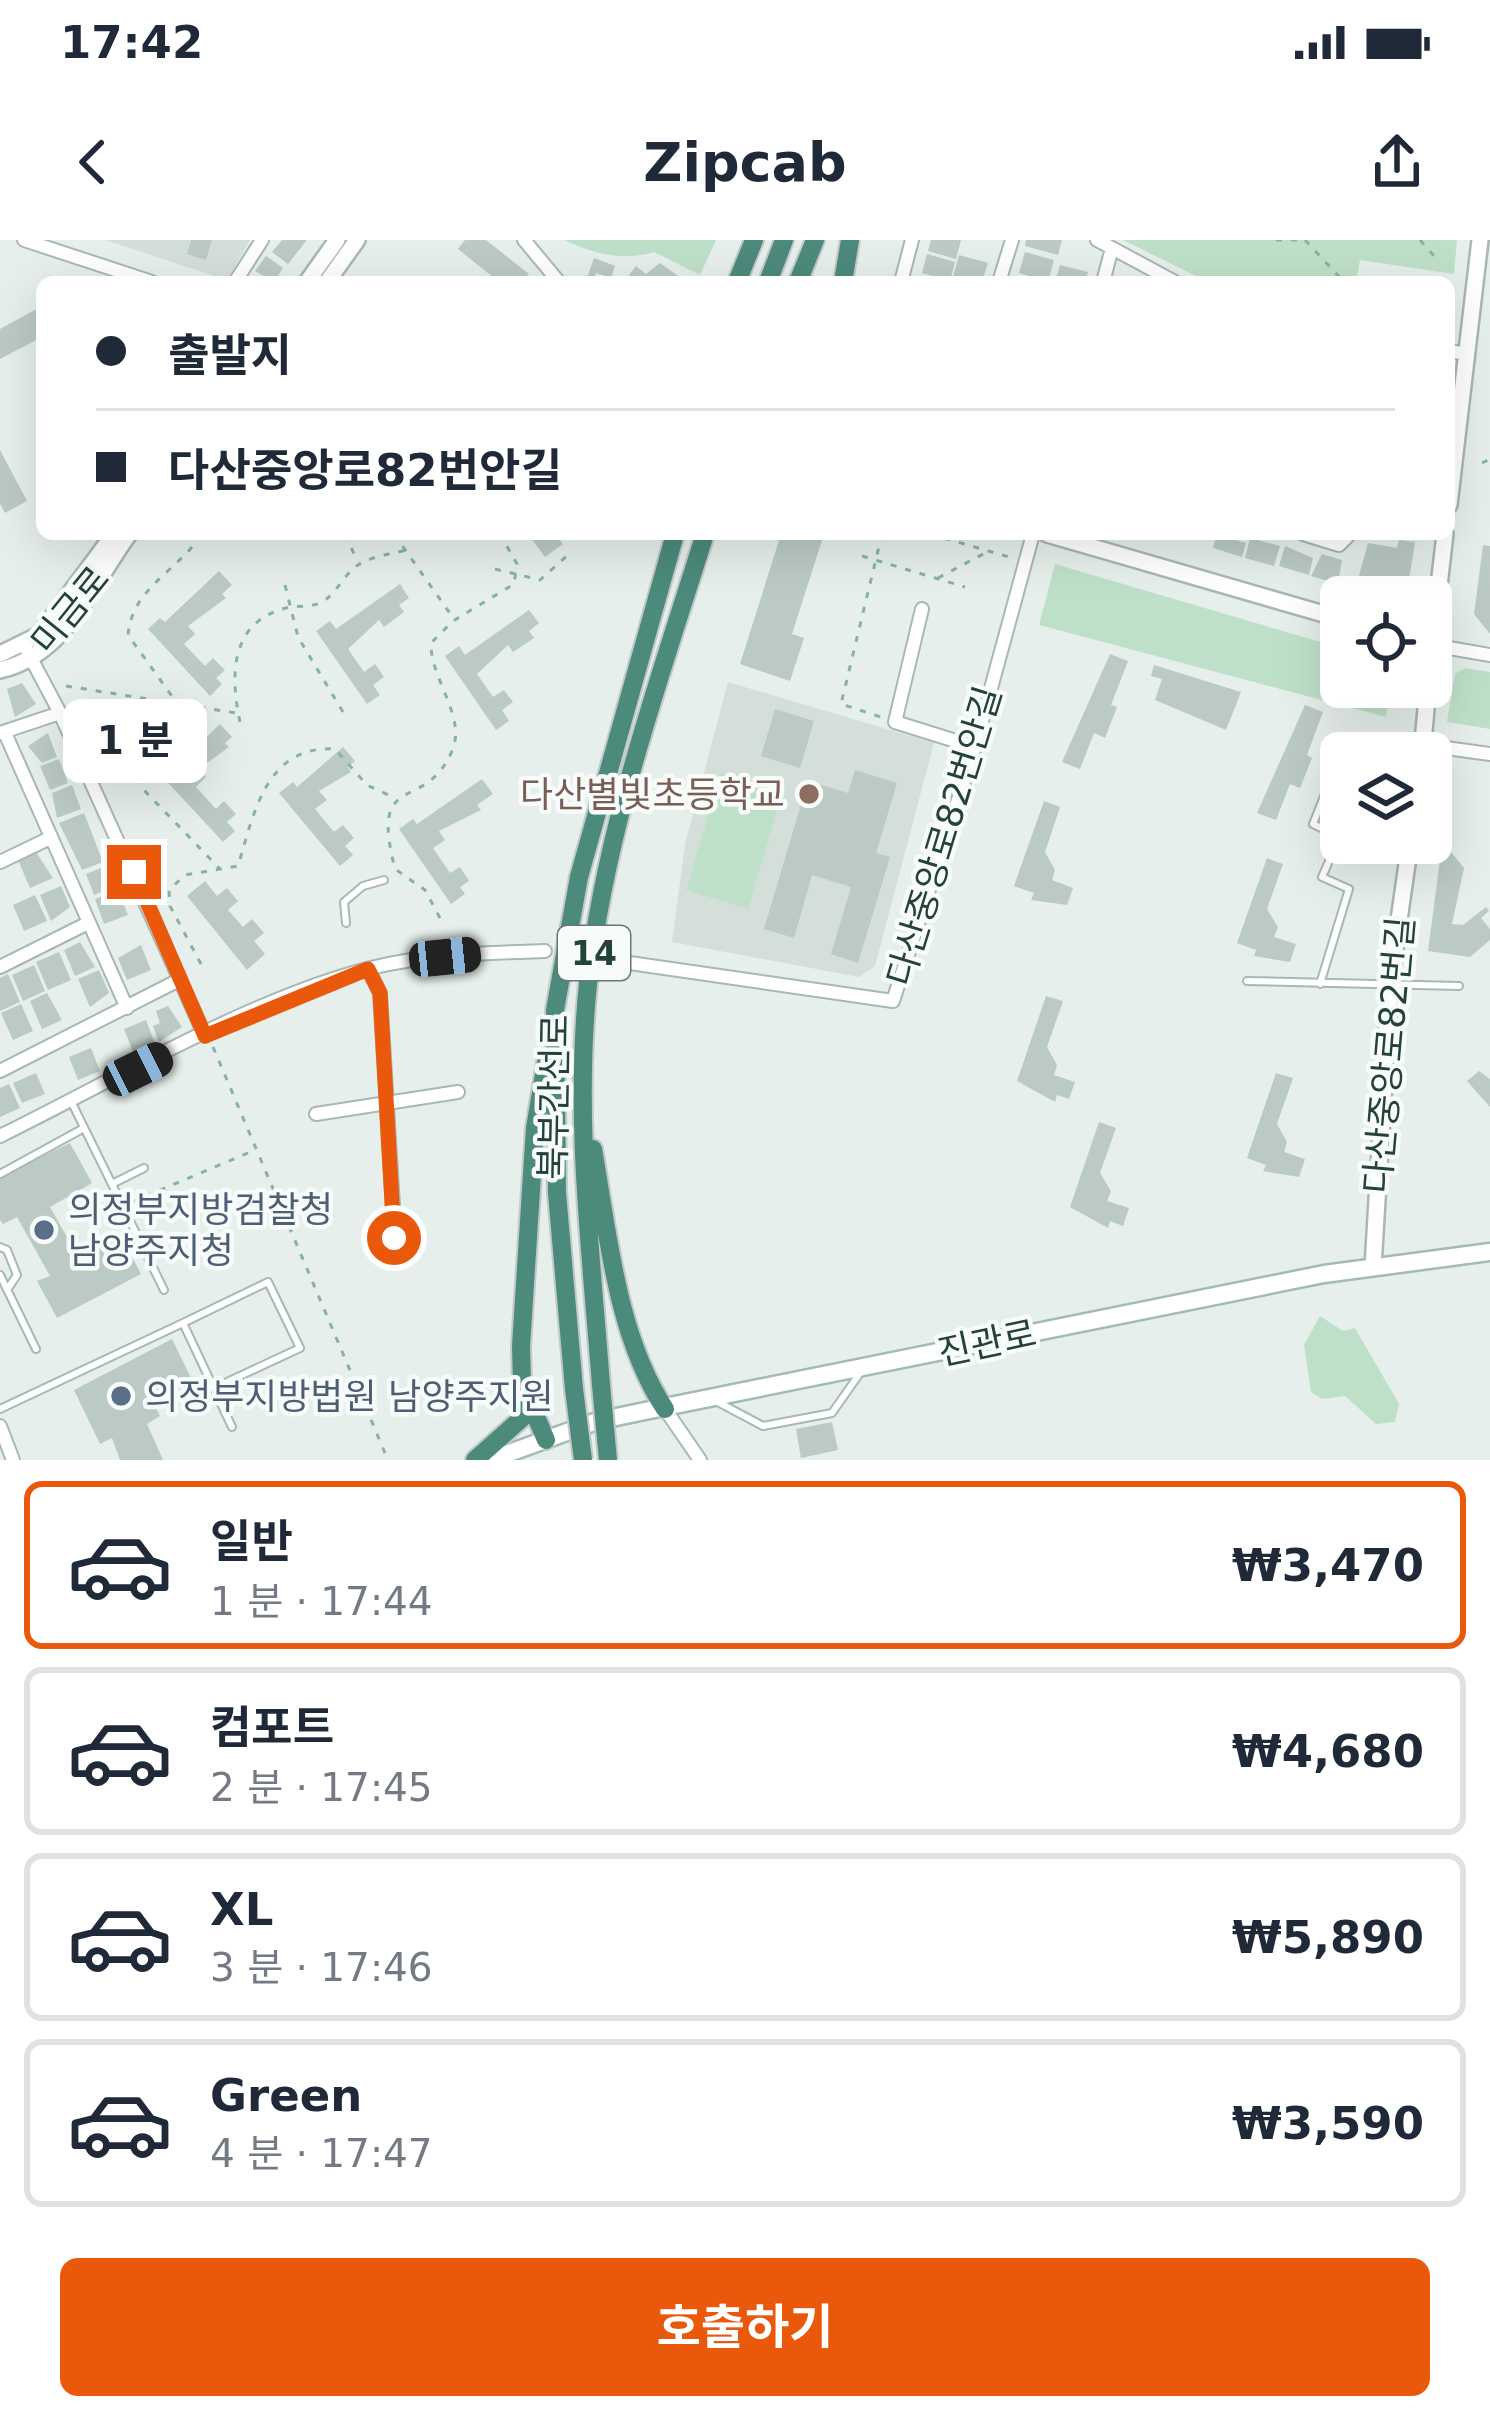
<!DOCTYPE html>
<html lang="ko">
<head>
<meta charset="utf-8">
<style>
	:root { --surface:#fff; --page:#f6f6f7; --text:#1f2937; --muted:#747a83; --line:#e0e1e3; --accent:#ea580c }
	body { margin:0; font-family:"DejaVu Sans","Noto Sans KR",sans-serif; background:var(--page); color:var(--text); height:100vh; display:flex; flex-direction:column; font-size:45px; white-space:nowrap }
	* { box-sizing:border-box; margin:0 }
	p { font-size:39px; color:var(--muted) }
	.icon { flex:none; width:66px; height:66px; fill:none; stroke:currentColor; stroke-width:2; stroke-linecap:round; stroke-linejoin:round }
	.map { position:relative; height:1220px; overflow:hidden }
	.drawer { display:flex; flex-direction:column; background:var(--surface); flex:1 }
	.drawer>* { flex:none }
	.guide { position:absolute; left:36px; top:36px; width:1419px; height:264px; border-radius:18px; box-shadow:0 12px 48px #0002; display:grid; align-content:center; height:264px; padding:0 60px; background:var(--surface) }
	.tools { position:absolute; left:1320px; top:336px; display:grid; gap:24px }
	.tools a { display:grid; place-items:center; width:132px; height:132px; border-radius:18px; background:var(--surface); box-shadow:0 12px 48px #0002; font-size:60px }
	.end { position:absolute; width:54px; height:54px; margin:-27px; border:15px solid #ea580c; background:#fff; box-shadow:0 0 0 6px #fff }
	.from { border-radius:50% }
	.bubble { position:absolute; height:84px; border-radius:18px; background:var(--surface); box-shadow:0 12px 48px #0002; font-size:39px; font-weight:700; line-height:84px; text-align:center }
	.car { position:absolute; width:36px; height:72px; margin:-36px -18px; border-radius:15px; box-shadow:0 0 9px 3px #0007; background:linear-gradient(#222 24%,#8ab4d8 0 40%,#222 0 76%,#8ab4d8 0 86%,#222 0) }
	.guide b { display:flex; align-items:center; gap:42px; height:114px; font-size:45px }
	.guide b+b { border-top:3px solid var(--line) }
	.guide i { width:30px; height:30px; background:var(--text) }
	ul { padding:21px 0 0; list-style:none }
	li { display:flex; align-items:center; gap:36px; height:168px; margin:0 24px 18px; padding:0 36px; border:6px solid var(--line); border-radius:18px }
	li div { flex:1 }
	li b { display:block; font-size:45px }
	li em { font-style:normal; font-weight:700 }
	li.active { border-color:var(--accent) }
	li>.icon { width:108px; height:108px; stroke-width:1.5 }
	.primary-button { display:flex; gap:24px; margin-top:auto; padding:24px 60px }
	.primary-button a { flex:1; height:138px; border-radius:18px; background:var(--accent); color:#fff; font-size:48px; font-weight:700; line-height:138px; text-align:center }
	.status { display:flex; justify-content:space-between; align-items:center; height:84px; padding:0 60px; background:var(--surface); direction:ltr }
	.status svg { height:33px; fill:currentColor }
	header { display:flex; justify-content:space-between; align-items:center; height:156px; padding:0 60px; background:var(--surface); font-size:54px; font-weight:700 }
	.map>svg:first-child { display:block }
</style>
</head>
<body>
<div class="status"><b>17:42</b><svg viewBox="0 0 49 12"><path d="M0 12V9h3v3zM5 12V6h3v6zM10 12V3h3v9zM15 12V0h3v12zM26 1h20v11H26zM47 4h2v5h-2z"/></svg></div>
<header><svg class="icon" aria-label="back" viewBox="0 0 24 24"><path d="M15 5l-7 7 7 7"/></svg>Zipcab<svg class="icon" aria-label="share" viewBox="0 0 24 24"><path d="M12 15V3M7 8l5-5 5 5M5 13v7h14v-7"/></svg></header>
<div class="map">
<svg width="1490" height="1220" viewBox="0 0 1490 1220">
	<rect width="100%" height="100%" fill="#e6efeb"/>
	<path fill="#d4dfda" d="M105,0H250L227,40Z
		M728,442L934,503L875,726L859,737L672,702L685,604Z"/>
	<path fill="#bfe0c8" d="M564,0H716L700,35L654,12C623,21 593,14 564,0Z
		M1123,0H1457L1454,34L1360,20L1356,42H1208Z
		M1055,324L1341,408V447H1390L1386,477L1039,385Z
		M1465,428L1490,432V489L1447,482L1455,434Z
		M721,532L783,550L748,669L686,650Z
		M1320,1076L1343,1091L1355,1088L1399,1164L1395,1182L1376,1184L1345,1156L1322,1159L1311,1152L1304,1105Z"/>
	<path fill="#bbcac4" d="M191,0H212L206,20L187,14Z
		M282,0H307L288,24L272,12Z
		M465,0H486L529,34L522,42H499L458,9Z
		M931,0H961L956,19L928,11Z
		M1026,0H1062L1058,15L1025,6Z
		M1025,12L1054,20L1048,42L1019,33Z
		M927,14L955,22L950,41L922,33Z
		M959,15L988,23L982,42L953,37Z
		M266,16L283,28L274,42L255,31Z
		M594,18L615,26L611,38L596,33L593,42L586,41Z
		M660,23L681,38L678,42H624L636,26L646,34Z
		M1060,25L1088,32L1085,42H1055Z
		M42,66V97L0,119V89Z
		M0,210L27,261L5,273L0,264Z
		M528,294H555L563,304L545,317Z
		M781,294H824L792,394L804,398L790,441L740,424Z
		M1217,294H1238L1236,300L1246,303L1242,317L1213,308Z
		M1250,298L1280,306L1274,326L1245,318Z
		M1399,300L1415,302L1407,353L1396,357L1355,350L1368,303L1397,308Z
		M1483,305L1490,306V394L1474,374Z
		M1285,306L1313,318L1309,335L1279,326Z
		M1322,314L1342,320L1338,344L1311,336Z
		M219,331L232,345L222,354L226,358L188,386L195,394L184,404L205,426L213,418L225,430L216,438L222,444L210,456L148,389L160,378L165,382Z
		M400,344L409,358L399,365L404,372L384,387L379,380L348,409L364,432L375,424L384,437L373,445L380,455L367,464L316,391L330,381L336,389Z
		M529,370L539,383L529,391L534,398L513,412L508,405L477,434L493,457L504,450L513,462L502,470L509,481L496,490L445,416L459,406L465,415Z
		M1110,414L1128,421L1111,465L1117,467L1105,498L1094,493L1080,529L1062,522Z
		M1154,425L1241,452L1226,490L1155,460L1162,439L1151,436Z
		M22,443L36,464L15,477L7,449Z
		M1305,465L1323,472L1307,515L1312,518L1300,548L1290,544L1276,580L1257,573Z
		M775,469L814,481L800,528L761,516Z
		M220,484L232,497L225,503L229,507L199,529L206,537L196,547L216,569L224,561L236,574L227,582L235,591L223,602L159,533L172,521L176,526Z
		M48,493L57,517L42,523L28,506Z
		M343,507L355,521L348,527L351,532L319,551L327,560L315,569L334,592L343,585L354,598L345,606L353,615L340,626L279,553L293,542L297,547Z
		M59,519L68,543L50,550L40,526Z
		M855,530L897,543L876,613L890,617L858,723L831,714L851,647L812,635L794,698L764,689L808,541L848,553Z
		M482,539L493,554L477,565L481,570L439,591L445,600L433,608L450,633L460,627L469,641L460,647L465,654L451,664L399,589L413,579L417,584Z
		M72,545L81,569L57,578L52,553Z
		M1044,561L1060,567L1045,612L1055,630L1052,640L1073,648L1067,665L1031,660L1034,653L1014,646Z
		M84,573L103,622L82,630L59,583Z
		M1447,607L1464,628L1452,684L1463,685L1486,667L1489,671L1481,678L1490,689V700L1470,717L1428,711L1441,612Z
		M36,612L53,638L30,648L18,620Z
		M1267,618L1283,624L1267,669L1278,687L1274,697L1296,704L1290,722L1254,716L1256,710L1237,703Z
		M106,626L114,647L94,655L86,634Z
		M205,641L217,656L227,648L238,661L228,670L243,687L252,679L264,693L254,701L265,714L247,730L187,656Z
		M61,646L70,667L51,681L40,655Z
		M118,650L128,675L104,684L95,659Z
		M35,655L47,681L24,691L13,665Z
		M80,702L95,727L75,736L64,710Z
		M141,705L151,730L127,740L118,718Z
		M59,712L71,740L48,750L36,722Z
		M34,725L45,751L23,761L12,735Z
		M99,730L109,753L90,767L78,739Z
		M8,734L20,762L0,771V738Z
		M47,753L62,780L42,789L30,761Z
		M1046,756L1063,761L1047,807L1057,825L1054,835L1075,842L1069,859L1057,855L1055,862L1017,841Z
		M21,764L33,791L13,800L1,773Z
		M168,766L182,787L159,802L153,786L160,783L156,771Z
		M146,780L155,804L133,812L124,789Z
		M91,808L100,831L78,840L69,817Z
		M1479,831L1490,839V867L1467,841Z
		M36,833L45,854L22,863L13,843Z
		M1276,833L1293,838L1277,884L1287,902L1284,912L1305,919L1299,937L1263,931L1266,925L1247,918Z
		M9,844L20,868L0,877V848Z
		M1099,882L1116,888L1100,933L1111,951L1107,961L1129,968L1123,986L1110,981L1108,988L1070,967Z
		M70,903L92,943L50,967L79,1018L121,995L141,1034L57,1078L37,1041L50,1036L17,977L3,984L0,980V937Z
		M172,1099L193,1142L153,1162L160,1176L147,1184L163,1220H120L112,1198L100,1204L74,1150Z
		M832,1182L838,1210L801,1218L796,1189Z"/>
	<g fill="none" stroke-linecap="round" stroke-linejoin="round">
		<defs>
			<path id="service" d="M1340,597L1313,584L1330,541L1341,546
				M346,683L344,662L363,646L384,640
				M1247,741L1459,746
				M1320,744L1349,649L1322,637L1341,594
				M71,861L164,1050
				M0,934L84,888
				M112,944L144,928
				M0,1007L7,1010L17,1035L7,1050
				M0,1035L36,1109
				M183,1083L268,1042L300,1108L214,1148
				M716,1161L763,1186L832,1173L860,1133
				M0,1169L183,1083L232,1187"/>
			<path id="minor" d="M24,0L152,42
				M524,0L559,42
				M1097,0L1175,42
				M235,42L262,0
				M901,42L912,0
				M999,42L1012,0
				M1103,42L1112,8
				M1449,111L1468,114
				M1303,294L1339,305L1350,294
				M922,369L895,482L975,507
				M24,405L60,473
				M1432,405L1490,415
				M0,493L60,473L205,796
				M5,493L127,768
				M1424,505L1490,514
				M0,622L48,599
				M609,720L893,761L975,507L1033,294
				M0,727L86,684
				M368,729L380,753L395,998
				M0,831L179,740
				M316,874L458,852
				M0,896C110,842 254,757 371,728C427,714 487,713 545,711
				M665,1169L700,1220
				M0,1186L13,1220"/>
			<path id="tertiary" d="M307,42L337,0
				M327,42L357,0
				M1449,265L1480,0
				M1047,294L1341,379
				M0,414L39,395L114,294
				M1431,414L1445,294
				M0,430C66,415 92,344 129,294
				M1422,513L1428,447
				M1373,1027L1390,743L1410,603"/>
			<path id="secondary" d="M490,1220L597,1181L645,1171L1324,1034L1490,1012"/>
			<path id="trunk" d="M737,42L754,0
				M768,42L784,0
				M798,42L815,0
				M843,42L850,0
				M593,909C608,994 617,1096 665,1169
				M601,1145C591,1012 574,878 588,744C605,590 659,441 705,294
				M574,1149L557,953L555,770L579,637L675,294
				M546,1200L522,1144L521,1106L535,888L547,817
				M475,1220L522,1178V1155"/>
		</defs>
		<use href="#service" stroke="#a8b8b2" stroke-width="10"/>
		<use href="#minor" stroke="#a8b8b2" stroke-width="16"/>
		<use href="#tertiary" stroke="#a8b8b2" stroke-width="20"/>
		<use href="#secondary" stroke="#a4bbb3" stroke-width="21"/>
		<use href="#trunk" stroke="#c2cac8" stroke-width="22"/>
		<path stroke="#86b3a5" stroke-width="3" stroke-dasharray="6 9" stroke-linecap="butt" d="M1276,0H1302
			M1305,0L1344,42
			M1420,0L1434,16
			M1482,223L1490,219
			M346,294L357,322
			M394,294L454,379
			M882,294L841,464L884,478
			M930,294L1009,317
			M192,307C166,337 132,353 128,395L179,466L182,482L139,538L141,547L220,629
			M862,316L965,347
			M495,329L540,340L569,314
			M938,338L987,312
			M285,345L298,397L343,472
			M66,446L236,473
			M240,482C230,435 230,382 286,368C298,365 311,368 322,362C336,354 342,338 354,328C366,317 391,314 406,310
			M440,678L425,650L395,629C369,527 424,576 452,511C467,477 430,439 431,403L453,381L514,344L517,324L500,294
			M201,724L170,666L169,650L185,635L238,626C254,573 266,505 335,509L367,545L393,557
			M213,807L388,1220
			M132,962L255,910"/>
		<use href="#service" stroke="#fff" stroke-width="6"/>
		<use href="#minor" stroke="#fff" stroke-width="12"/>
		<use href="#tertiary" stroke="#fff" stroke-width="15"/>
		<use href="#secondary" stroke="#fff" stroke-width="16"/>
		<use href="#trunk" stroke="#4c8a7c" stroke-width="18"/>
		<defs>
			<path id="trunk-bridge" d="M601,1145L608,1220
				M574,1149L583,1220"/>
		</defs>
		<use href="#trunk-bridge" stroke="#c2cac8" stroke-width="22" stroke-linecap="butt"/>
		<use href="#trunk-bridge" stroke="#4c8a7c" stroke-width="18"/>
	</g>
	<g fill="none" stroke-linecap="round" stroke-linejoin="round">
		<path stroke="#ea580c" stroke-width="15" d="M134,632L205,796L368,729L380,753L394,998"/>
	</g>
	<circle fill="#8d6e63" stroke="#f7fbf9" stroke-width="4.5" cx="809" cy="554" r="12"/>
	<g fill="#5c6f8a" stroke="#f7fbf9" stroke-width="4.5">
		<circle cx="44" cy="990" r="12"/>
		<circle cx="121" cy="1156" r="12"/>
	</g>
	<g text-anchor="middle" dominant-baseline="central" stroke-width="9" stroke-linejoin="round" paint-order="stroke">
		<rect fill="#f7fbf9" stroke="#637a73" stroke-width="3" x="558" y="686" width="72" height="54" rx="9"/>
		<g font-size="33" font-weight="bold" fill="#24423a">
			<text x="594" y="713">14</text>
		</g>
		<g font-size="36" fill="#24423a" stroke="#f7fbf9">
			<text transform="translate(70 370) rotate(-51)">미금로</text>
			<text transform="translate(944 596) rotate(-73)">다산중앙로82번안길</text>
			<text transform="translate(1389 815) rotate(-85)">다산중앙로82번길</text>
			<text transform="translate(554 857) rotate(-89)">북부간선로</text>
			<text transform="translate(987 1103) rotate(-12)">진관로</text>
		</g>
		<g font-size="36" fill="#785e54" stroke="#f7fbf9" text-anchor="end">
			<text x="785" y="554">다산별빛초등학교</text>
		</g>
		<g font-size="36" fill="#4e5e75" stroke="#f7fbf9" text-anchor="start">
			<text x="68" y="969">의정부지방검찰청<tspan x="68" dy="41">남양주지청</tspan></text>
			<text x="145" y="1156">의정부지방법원 남양주지원</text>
		</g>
	</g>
</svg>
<div class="tools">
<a><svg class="icon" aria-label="locate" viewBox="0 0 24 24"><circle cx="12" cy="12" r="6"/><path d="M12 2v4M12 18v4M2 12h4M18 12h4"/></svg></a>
<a><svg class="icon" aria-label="layers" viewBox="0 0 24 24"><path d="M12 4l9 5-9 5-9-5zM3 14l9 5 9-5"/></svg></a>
</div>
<i class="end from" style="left:394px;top:998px"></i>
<i class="end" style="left:134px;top:632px"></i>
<div class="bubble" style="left:63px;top:459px;width:144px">1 분</div>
<i class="car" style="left:445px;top:717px;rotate:84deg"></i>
<i class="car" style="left:138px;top:829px;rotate:64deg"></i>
<div class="guide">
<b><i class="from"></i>출발지</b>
<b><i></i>다산중앙로82번안길</b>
</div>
</div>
<section class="drawer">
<ul>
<li class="active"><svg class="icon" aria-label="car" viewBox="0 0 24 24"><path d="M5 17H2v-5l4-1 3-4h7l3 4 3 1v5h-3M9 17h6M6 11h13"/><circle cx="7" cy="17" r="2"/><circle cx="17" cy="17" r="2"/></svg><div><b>일반</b><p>1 분 · 17:44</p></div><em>₩3,470</em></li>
<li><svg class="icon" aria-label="car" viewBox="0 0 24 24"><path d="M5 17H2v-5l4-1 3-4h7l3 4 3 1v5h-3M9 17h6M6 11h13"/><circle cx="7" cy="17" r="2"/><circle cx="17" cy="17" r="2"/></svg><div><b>컴포트</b><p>2 분 · 17:45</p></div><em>₩4,680</em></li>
<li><svg class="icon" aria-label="car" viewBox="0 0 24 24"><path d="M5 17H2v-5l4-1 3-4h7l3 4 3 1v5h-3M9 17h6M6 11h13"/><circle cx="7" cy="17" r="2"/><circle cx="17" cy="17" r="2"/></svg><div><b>XL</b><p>3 분 · 17:46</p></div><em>₩5,890</em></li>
<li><svg class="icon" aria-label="car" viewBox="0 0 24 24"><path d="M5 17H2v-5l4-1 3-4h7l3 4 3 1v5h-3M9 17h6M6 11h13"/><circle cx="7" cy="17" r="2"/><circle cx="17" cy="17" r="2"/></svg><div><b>Green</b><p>4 분 · 17:47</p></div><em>₩3,590</em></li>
</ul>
<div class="primary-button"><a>호출하기</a></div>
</section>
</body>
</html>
